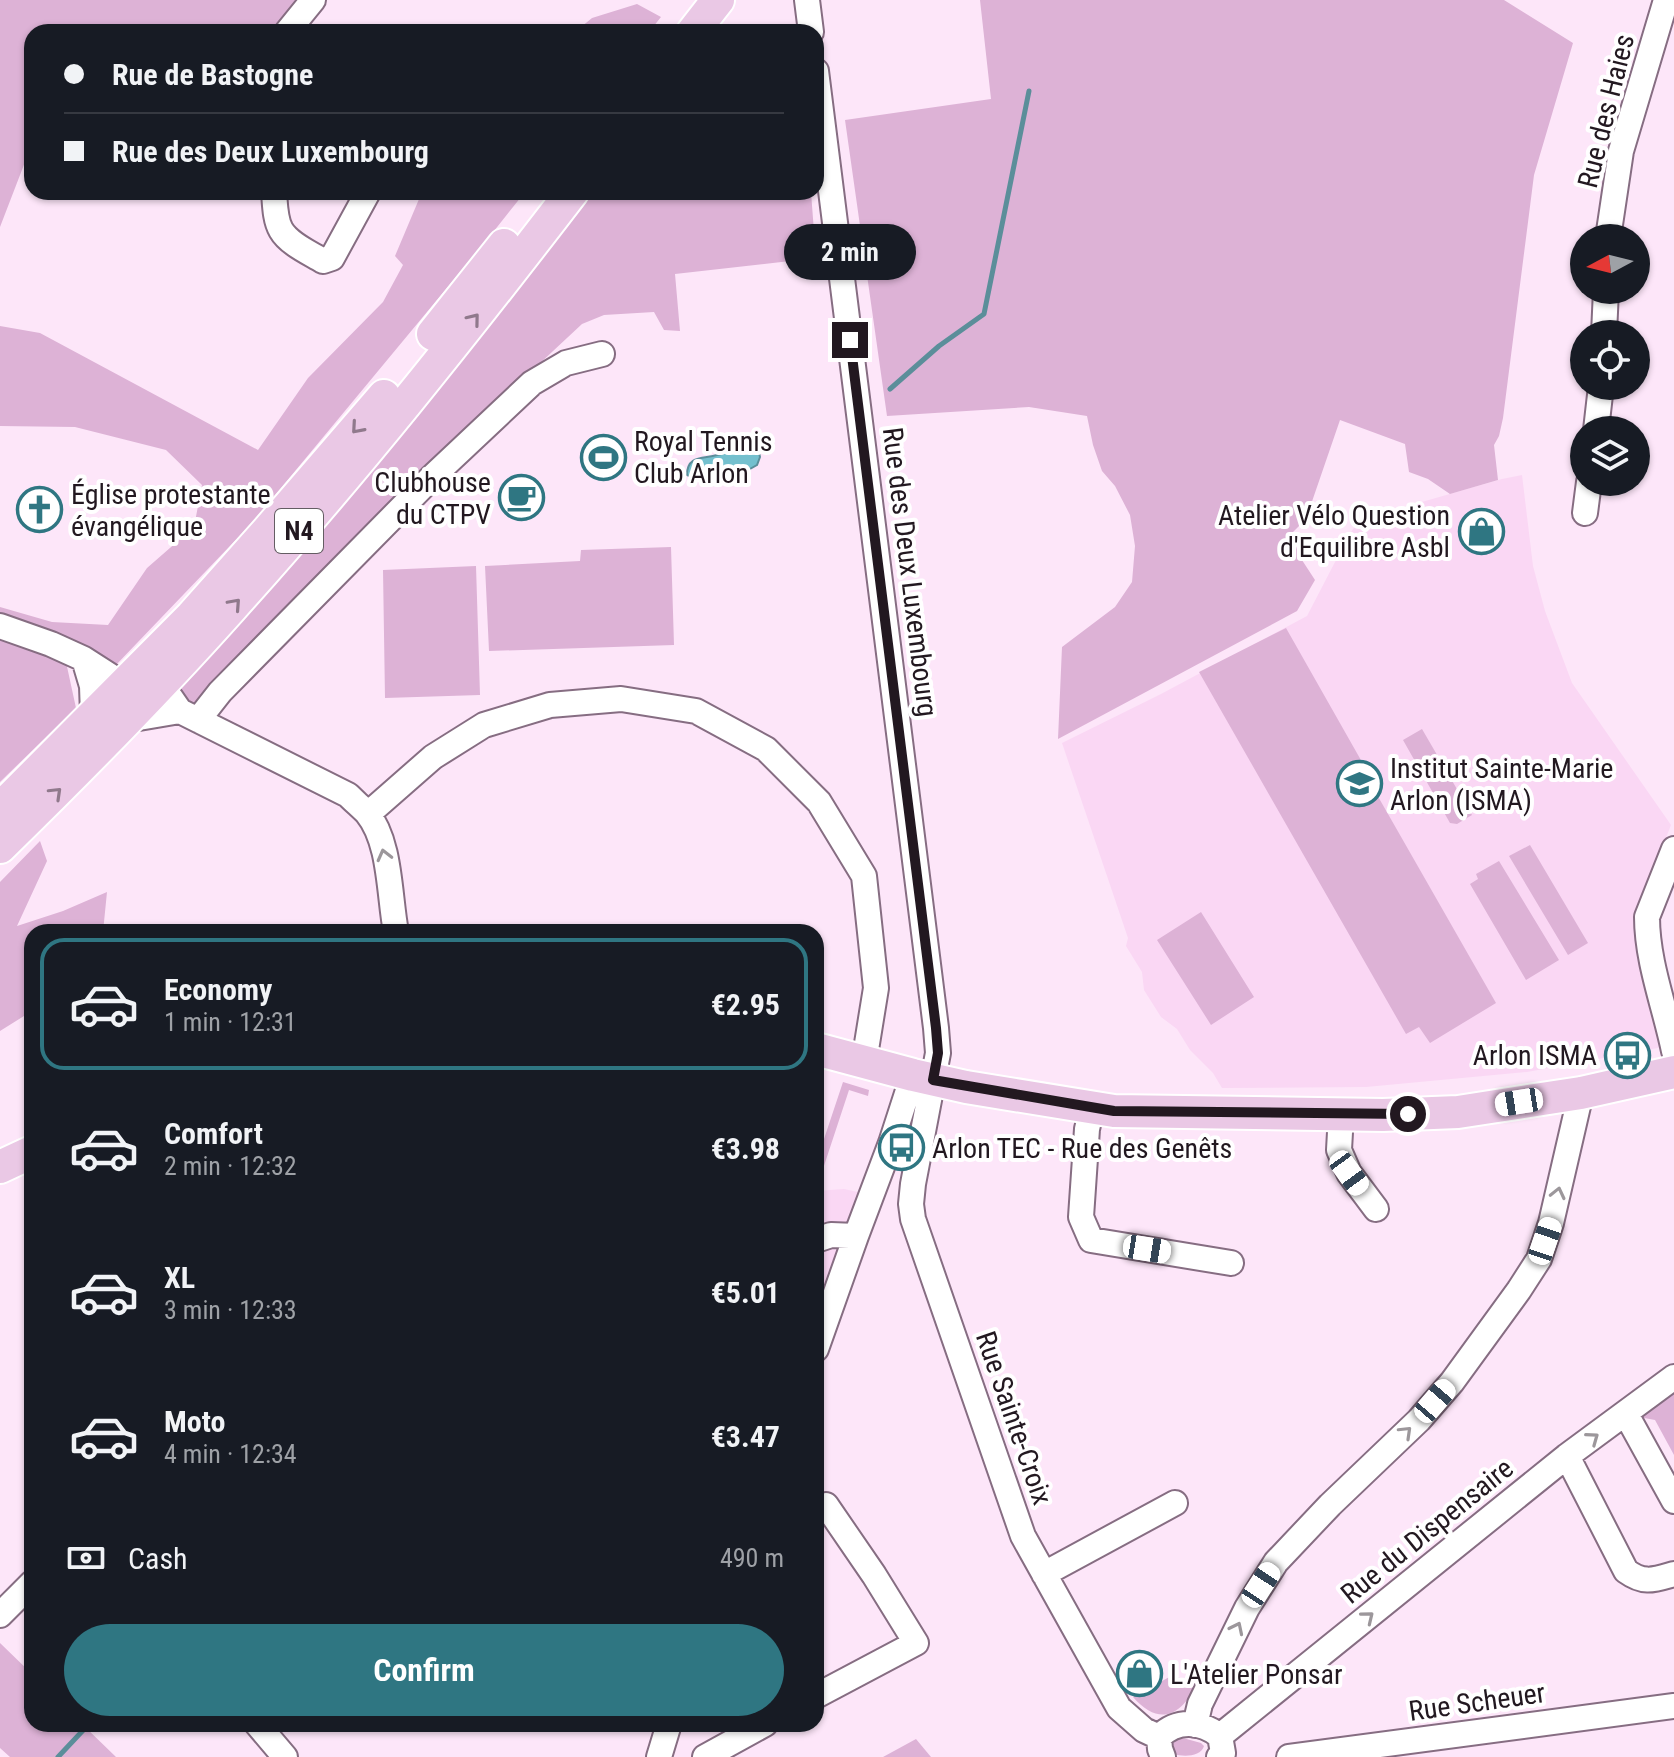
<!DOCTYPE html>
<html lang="en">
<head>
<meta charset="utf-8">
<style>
	:root { --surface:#171b24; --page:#20242c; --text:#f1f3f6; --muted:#9ea1a6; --line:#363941; --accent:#2f7682 }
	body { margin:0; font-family:"Roboto Condensed",sans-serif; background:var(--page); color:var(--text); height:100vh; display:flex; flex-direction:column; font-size:30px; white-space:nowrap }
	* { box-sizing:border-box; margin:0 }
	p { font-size:26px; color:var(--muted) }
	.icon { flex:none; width:44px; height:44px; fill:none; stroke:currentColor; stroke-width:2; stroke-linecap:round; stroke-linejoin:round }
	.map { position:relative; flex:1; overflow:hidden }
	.side { position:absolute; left:24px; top:924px; width:800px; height:808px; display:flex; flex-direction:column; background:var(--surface); border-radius:24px; box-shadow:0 2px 6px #0004 }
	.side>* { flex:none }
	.banner { position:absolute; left:24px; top:24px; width:800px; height:176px; border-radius:24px; box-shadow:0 2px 6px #0004; display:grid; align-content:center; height:176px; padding:0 40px; background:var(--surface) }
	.needle { width:52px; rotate:263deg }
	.fabs { position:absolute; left:1570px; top:224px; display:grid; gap:16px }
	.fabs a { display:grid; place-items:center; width:80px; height:80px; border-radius:50%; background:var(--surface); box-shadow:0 2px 6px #0004; font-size:40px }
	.end { position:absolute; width:36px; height:36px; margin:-18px; border:10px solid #221820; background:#fff; box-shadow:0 0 0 4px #fff }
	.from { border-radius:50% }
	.bubble { position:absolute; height:56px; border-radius:28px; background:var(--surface); box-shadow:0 2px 6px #0004; font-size:26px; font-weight:700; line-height:56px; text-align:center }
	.car { position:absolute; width:24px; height:48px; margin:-24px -12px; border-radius:10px; box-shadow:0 0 6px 2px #0007; background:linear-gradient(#fff 24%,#345 0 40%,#fff 0 76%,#345 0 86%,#fff 0) }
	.banner b { display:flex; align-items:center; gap:28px; height:76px; font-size:30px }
	.banner b+b { border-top:2px solid var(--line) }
	.banner i { width:20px; height:20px; background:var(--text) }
	ul { padding:14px 0 0; list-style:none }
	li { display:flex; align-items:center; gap:24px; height:132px; margin:0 16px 12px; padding:0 24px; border:4px solid transparent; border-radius:24px }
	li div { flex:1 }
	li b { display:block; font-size:30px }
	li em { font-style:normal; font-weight:700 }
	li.on { border-color:var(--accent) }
	li>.icon { width:72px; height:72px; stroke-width:1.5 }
	.pay { display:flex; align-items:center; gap:20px; height:88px; padding:0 40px; font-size:30px }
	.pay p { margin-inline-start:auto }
	.primary-button { display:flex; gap:16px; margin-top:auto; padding:16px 40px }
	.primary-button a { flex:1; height:92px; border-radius:48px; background:var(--accent); color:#fff; font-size:32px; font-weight:700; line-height:92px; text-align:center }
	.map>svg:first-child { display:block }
</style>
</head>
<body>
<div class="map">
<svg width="1674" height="1757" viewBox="0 0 1674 1757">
	<rect width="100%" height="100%" fill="#fde6f9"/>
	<path fill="#fad7f4" d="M1522,475L1533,566L1545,611L1572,683L1671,825L1647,886L1636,908L1634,919L1636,943L1663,1047L1527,1072L1366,1087L1222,1088L1213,1073L1190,1050L1177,1029L1161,1017L1144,990L1142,972L1126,946L1128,938L1062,743L1161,694L1307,616L1348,537L1359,520L1502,479Z
		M844,1189L862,1193L816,1328V1191Z"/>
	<path fill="#ddb2d6" d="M0,0H301L280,27L274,32H32V148L30,149L0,227Z
		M980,0H1504L1573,43L1534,175L1503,418L1499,436L1494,445L1498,480L1450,494L1428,479L1409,472L1405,444L1340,420L1306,519L1291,534L1300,557L1315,580L1297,611L1058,739L1062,647L1115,607L1132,582L1135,546L1130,515L1115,486L1102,471L1093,445L1087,416L1029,407L887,416L845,120L991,99Z
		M637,4L661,17L649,32H575L592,18Z
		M422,192H525L490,236L252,523L115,666L0,621V607L52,622L108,625L147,568L194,527L202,485L166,450L75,427L0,426V326L40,333L258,450L308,378L383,302L403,265L395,256Z
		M585,192H756L759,194L811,192L816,258L675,274L680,331L664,330L654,312L604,315L582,324L386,507L197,705L184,702L178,691L454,361Z
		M671,547L674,645L489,651L485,566L580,561L581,550Z
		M476,566L480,695L385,698L383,570Z
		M1286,628L1362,762L1360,765L1496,1003L1430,1043L1419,1027L1406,1034L1199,672Z
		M0,633L66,662L76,708L0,782Z
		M1422,729L1472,815L1457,824L1450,823L1403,740Z
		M40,841L47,861L17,926L63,911L107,892L103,932H32V1011L0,1031V882Z
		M1530,845L1588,943L1568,955L1509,856Z
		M1499,861L1559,960L1526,980L1470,884L1478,879L1476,874Z
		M1201,912L1254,997L1211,1025L1157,940Z
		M843,1082L869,1090L868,1096L849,1090L816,1190V1163Z
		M1674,1385V1455L1655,1420L1639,1417Z
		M0,1643L32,1674V1724H82L116,1757H10L0,1748Z
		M1173,1675L1196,1685C1181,1717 1158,1726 1133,1697Z
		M1183,1738L1201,1743L1204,1746C1201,1757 1183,1757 1174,1754L1173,1743L1177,1740Z
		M916,1739L931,1757H883Z"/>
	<path fill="#74c0ce" stroke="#5b8e9a" stroke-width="2" d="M750,444L758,448L760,457L757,465C742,475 702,485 687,475C687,455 703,459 717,455C728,453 739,447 750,444Z"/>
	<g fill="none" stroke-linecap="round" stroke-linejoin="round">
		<path stroke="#5b8e9a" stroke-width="5" d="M890,389L939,346L984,314L1029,91
			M58,1757L89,1724"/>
		<defs>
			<path id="minor" d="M807,0L811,32
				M287,32L313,0
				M816,71L936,1028L938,1053L913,1184L911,1204L913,1219L1023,1536L1119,1708L1144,1730L1159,1737
				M274,192C275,204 275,220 281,230C289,244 310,253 323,261L332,258L368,192
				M1608,238L1621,151L1666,0
				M1604,334L1606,290
				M1596,430L1601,386
				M1585,513L1589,482
				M0,626L51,644L84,659L123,684
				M84,659L92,686L93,715
				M180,711L348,795C354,801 361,807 367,813C391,842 389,896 396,932
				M127,720L180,711L171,698
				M198,720L220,692L431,478L532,383L566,363L602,354
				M368,814L433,757L484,725L550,705L621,699L696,711L766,749L819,802L864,876L876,988L864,1062
				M1674,849L1647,917C1647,962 1665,1007 1674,1051
				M1092,1108L1087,1129L1081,1217L1091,1240L1231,1263
				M1341,1114L1339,1150L1349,1173L1376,1209
				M816,1240L831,1235L856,1236
				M816,1349L856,1236L891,1143L913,1075
				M1626,1414L1674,1501
				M1567,1456L1626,1571C1644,1584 1653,1580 1674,1574
				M1044,1574L1175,1503
				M0,1615L32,1583
				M816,1696L916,1643L874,1575L826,1505
				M257,1724L285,1757
				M1195,1725L1200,1704L1247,1608L1276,1562L1330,1505L1419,1420L1452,1382L1519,1290L1539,1259L1551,1223L1581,1093
				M1220,1736L1567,1456L1674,1377
				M659,1757L669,1724
				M705,1757L765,1724
				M1163,1757L1160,1749L1159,1737C1177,1719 1201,1721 1220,1736L1223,1753L1219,1757
				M1289,1757L1674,1706"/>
			<path id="major" d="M693,32L718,0
				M433,334L504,245
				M0,809L192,616L265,534L384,396
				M0,847C79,770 157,691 231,608C351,475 463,334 572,192
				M816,1049L913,1075L966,1087L1114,1111L1383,1115L1458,1112L1581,1093L1674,1072
				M0,1167L32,1152"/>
		</defs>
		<use href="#minor" stroke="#866d82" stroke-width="28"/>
		<use href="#major" stroke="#fff" stroke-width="36"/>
		<use href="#minor" stroke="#fff" stroke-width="24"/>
		<use href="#major" stroke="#eac8e5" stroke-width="32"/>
	</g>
	<defs><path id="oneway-chevron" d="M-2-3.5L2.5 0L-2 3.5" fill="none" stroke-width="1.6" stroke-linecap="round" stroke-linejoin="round" transform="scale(2)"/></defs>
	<g stroke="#90798c">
		<use href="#oneway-chevron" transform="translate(474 319) rotate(-51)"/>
		<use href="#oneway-chevron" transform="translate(357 428) rotate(131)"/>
		<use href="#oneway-chevron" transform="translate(235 604) rotate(-48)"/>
		<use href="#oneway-chevron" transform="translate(56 793) rotate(-44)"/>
	</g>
	<g stroke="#9c979b">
		<use href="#oneway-chevron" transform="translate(384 855) rotate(-104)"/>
		<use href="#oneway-chevron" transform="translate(1558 1193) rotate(-77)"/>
		<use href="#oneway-chevron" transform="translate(1406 1432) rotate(-44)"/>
		<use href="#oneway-chevron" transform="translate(1593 1438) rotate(-36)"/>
		<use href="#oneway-chevron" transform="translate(1368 1617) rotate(-39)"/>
		<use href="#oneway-chevron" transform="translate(1237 1628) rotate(-64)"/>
	</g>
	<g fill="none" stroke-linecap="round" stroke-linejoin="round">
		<path stroke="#221820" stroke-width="10" d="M850,340L936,1028L938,1053L933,1080L1114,1111L1408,1114"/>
	</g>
	<defs>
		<symbol id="stadium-ring" viewBox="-11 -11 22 22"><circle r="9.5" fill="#fff" stroke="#2f7682" stroke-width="1.5"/><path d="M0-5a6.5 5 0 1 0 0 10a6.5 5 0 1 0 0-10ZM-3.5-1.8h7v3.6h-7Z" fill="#2f7682"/></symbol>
		<symbol id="cafe-ring" viewBox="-11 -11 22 22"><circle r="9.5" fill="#fff" stroke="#2f7682" stroke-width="1.5"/><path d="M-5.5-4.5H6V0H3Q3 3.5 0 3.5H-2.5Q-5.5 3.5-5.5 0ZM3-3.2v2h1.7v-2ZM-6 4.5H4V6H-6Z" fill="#2f7682"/></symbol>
		<symbol id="church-ring" viewBox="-11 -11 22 22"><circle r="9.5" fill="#fff" stroke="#2f7682" stroke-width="1.5"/><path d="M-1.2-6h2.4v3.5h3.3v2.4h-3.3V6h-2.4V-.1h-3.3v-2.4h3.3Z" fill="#2f7682"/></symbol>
		<symbol id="shop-ring" viewBox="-11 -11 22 22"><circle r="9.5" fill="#fff" stroke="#2f7682" stroke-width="1.5"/><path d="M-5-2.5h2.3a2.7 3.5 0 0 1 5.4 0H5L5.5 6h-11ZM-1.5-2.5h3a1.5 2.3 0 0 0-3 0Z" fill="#2f7682"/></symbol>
		<symbol id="school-ring" viewBox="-11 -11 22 22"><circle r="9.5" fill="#fff" stroke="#2f7682" stroke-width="1.5"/><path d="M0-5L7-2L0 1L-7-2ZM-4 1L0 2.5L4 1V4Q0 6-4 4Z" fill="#2f7682"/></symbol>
		<symbol id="bus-ring" viewBox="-11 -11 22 22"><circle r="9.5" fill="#fff" stroke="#2f7682" stroke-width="1.5"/><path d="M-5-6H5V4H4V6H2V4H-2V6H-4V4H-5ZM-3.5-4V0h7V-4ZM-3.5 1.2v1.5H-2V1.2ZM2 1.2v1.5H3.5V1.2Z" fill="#2f7682"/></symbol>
	</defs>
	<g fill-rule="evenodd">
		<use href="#stadium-ring" x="578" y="432" width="51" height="51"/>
		<use href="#cafe-ring" x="496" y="472" width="51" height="51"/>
		<use href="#church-ring" x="14" y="484" width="51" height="51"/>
		<use href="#shop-ring" x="1456" y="506" width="51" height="51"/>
		<use href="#school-ring" x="1334" y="758" width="51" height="51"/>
		<use href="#bus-ring" x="1602" y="1030" width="51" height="51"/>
		<use href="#bus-ring" x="876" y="1122" width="51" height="51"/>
		<use href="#shop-ring" x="1114" y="1648" width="51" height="51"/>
	</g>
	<g text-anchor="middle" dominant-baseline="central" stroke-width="8" stroke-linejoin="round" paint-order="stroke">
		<rect fill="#fff" stroke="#645d63" stroke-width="2" x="275" y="509" width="48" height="44" rx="6"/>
		<g font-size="26" font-weight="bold" fill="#221820">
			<text x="299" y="531">N4</text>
		</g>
		<g font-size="28" fill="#221820" stroke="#fff">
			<text transform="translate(1606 111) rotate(-76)">Rue des Haies</text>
			<text transform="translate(910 572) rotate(83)">Rue des Deux Luxembourg</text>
			<text transform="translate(1014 1418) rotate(71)">Rue Sainte-Croix</text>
			<text transform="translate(1427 1531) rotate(-39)">Rue du Dispensaire</text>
			<text transform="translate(1477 1702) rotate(-8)">Rue Scheuer</text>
		</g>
		<g font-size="28" fill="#221820" stroke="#fff" text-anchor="start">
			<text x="634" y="441">Royal Tennis<tspan x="634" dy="32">Club Arlon</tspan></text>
			<text x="491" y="482" text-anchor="end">Clubhouse<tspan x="491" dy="32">du CTPV</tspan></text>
			<text x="71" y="494">Église protestante<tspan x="71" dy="32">évangélique</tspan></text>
			<text x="1450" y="515" text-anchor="end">Atelier Vélo Question<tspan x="1450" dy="32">d'Equilibre Asbl</tspan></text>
			<text x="1390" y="768">Institut Sainte-Marie<tspan x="1390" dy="32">Arlon (ISMA)</tspan></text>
			<text x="1597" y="1055" text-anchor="end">Arlon ISMA</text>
			<text x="932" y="1148">Arlon TEC - Rue des Genêts</text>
			<text x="1170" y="1674">L'Atelier Ponsar</text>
		</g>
	</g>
</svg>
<div class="fabs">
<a><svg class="needle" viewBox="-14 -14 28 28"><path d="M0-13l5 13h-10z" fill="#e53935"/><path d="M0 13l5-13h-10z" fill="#9ea1a6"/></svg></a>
<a><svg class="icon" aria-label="locate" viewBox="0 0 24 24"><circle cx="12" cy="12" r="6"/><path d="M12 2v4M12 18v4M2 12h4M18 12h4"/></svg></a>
<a><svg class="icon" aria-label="layers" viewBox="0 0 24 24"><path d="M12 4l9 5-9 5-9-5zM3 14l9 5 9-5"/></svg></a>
</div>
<i class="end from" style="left:1408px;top:1114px"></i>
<i class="end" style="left:850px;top:340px"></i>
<div class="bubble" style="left:784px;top:224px;width:132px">2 min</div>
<i class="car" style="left:1519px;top:1102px;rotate:261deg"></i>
<i class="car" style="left:1349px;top:1173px;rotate:144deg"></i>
<i class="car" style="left:1545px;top:1241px;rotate:19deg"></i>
<i class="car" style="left:1147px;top:1249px;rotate:99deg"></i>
<i class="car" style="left:1435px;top:1401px;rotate:41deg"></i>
<i class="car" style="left:1261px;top:1585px;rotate:33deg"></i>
<div class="banner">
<b><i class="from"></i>Rue de Bastogne</b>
<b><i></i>Rue des Deux Luxembourg</b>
</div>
<section class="side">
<ul>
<li class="on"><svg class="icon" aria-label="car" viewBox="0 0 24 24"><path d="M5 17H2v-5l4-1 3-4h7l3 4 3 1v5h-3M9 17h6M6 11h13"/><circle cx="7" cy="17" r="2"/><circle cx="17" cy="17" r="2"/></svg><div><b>Economy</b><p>1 min · 12:31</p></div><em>€2.95</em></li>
<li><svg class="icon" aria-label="car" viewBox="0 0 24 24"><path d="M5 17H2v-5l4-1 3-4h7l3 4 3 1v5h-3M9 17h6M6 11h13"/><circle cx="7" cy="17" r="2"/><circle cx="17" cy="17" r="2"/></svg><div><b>Comfort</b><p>2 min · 12:32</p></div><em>€3.98</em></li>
<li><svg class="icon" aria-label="car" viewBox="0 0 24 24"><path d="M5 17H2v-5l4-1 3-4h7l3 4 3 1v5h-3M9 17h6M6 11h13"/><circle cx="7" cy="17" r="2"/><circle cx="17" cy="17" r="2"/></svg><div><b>XL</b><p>3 min · 12:33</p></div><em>€5.01</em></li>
<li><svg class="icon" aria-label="car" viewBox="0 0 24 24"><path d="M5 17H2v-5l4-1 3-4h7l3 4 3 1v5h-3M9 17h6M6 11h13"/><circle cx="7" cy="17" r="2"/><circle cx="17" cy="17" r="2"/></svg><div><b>Moto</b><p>4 min · 12:34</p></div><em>€3.47</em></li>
</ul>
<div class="pay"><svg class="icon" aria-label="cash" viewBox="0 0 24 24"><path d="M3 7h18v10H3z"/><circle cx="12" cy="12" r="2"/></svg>Cash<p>490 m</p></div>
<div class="primary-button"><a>Confirm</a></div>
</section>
</div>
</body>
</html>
